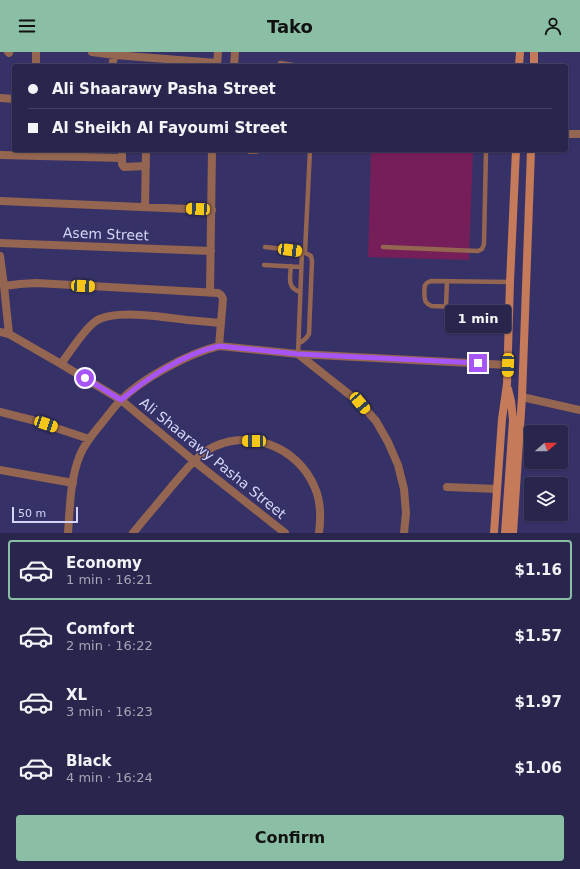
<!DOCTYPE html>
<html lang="en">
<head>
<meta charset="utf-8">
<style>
	:root { --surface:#28264d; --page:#343257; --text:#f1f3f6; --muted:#a5a5b6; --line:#444365; --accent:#8abfa5 }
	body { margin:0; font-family:"DejaVu Sans",sans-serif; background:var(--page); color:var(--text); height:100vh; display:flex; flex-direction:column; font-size:15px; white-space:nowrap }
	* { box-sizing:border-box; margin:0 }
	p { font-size:13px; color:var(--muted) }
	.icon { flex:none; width:22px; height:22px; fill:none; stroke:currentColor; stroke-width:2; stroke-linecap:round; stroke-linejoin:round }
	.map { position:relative; height:481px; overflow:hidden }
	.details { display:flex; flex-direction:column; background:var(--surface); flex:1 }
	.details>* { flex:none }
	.top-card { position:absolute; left:12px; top:12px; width:556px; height:88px; border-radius:4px; box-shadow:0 1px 3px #0004,0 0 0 1px var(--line); display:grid; align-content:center; height:88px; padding:0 16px; background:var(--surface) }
	.needle { width:26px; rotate:70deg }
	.fabs { position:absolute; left:524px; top:373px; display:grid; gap:8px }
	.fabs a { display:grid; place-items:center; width:44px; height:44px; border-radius:4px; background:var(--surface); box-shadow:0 1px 3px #0004,0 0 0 1px var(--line); font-size:20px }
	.scale { position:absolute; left:12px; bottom:10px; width:66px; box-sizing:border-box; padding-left:4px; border:2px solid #d4d5f6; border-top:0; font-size:11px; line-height:14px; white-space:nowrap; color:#d4d5f6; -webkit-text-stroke:3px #363267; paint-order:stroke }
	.end { position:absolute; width:18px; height:18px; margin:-9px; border:5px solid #a855f7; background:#fff; box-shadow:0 0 0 2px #fff }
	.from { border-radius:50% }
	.bubble { position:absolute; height:28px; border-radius:4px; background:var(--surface); box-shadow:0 1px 3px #0004,0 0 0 1px var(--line); font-size:13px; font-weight:600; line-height:28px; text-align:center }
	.car { position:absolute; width:12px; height:24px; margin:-12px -6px; border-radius:5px; box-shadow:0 0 3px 1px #0007; background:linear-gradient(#f5c518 24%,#345 0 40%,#f5c518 0 76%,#345 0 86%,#f5c518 0) }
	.top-card b { display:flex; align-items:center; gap:14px; height:38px; font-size:15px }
	.top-card b+b { border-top:1px solid var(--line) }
	.top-card i { width:10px; height:10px; background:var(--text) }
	ul { padding:7px 0 0; list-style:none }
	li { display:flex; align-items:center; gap:12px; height:60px; margin:0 8px 6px; padding:0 8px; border:2px solid transparent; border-radius:4px }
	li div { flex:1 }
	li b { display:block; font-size:15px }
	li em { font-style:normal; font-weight:600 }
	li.current { border-color:var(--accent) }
	li>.icon { width:36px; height:36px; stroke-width:1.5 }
	.action { display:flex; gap:8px; margin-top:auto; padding:8px 16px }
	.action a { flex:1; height:46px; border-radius:4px; background:var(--accent); color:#111; font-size:16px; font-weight:600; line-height:46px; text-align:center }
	header { display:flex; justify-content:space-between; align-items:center; height:52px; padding:0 16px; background:var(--accent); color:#111; font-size:18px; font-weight:600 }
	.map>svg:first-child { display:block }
</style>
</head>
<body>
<header><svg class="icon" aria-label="menu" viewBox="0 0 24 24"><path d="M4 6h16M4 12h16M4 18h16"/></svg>Tako<svg class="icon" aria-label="person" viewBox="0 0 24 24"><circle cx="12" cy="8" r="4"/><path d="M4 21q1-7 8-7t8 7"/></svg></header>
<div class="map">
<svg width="580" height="481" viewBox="0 0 580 481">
	<rect width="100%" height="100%" fill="#363267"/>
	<path fill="#761e59" d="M371,98H473L469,208L368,205Z"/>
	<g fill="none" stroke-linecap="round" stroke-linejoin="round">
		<path stroke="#946550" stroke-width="4.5" d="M280,11L300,14
			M265,195L302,199L311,204L312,209L309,282C306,287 304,289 299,291
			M383,195L478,199L482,197L484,192L486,98
			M305,200L310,98
			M264,213L301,215
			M291,214C290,226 287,236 300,240
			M446,254L447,229
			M509,257L432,254C429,253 428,253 426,250C424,247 424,237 425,233C427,230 428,230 431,229L510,230
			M298,302L302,199"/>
		<path stroke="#946550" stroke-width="8" d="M8,0L9,1
			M92,0L115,3L217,11
			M36,14V0
			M112,14L115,0
			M217,14L218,0
			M234,14L235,0
			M0,46L14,47
			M566,82H580
			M122,98V106
			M250,98H256
			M0,103L122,106V112L124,115L146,114
			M0,149L212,158
			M145,155L146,98
			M0,191L211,199
			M0,204L4,234L9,282
			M4,234L20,232L36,231L218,241L221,243L223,247L219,294
			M210,241L212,98
			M0,280L9,282L61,312L121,348L194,409L285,481
			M298,302L508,313
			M61,312C71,299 83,278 96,269C115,257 164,265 187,268C198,269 209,270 221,271
			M522,345L580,358
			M0,360L32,368L89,387
			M0,418L73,431
			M447,435L497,437
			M68,481C70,455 70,427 80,403C85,391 93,382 101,372C107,365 113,356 120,349C141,327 189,301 219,294L298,302L360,351L376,369L388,390L398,413L404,437L406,461L404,481
			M133,481C146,465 159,450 172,434C183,422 192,408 206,399C246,374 298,394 315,436C321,450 321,466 319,481"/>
		<path stroke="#c57a59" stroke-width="8" d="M519,14L520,0
			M534,14V0
			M494,481L502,367L507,332L510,230L516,98
			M505,481L513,368L511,349L508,337
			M513,481L522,345L531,98"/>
	</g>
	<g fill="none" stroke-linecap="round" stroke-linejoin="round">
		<path stroke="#a855f7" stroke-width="5" d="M85,326L121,348C148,325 184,302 219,294L298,302L478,311"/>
	</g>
	<g text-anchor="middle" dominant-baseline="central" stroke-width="3" stroke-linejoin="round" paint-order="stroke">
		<g font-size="14" fill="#d4d5f6" stroke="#363267">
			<text transform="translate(106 182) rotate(2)">Asem Street</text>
			<text transform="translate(213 406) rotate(39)">Ali Shaarawy Pasha Street</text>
		</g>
	</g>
</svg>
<div class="fabs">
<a><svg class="needle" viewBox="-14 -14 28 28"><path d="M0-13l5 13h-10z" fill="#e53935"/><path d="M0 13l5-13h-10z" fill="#a5a5b6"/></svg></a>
<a><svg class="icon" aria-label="layers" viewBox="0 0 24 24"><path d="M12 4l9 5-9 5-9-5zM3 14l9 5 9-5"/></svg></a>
</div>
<div class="scale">50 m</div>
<i class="end from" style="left:85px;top:326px"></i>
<i class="end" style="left:478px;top:311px"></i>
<div class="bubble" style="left:445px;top:253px;width:66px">1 min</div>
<i class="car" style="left:198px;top:157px;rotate:273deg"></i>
<i class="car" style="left:290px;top:198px;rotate:97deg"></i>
<i class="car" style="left:83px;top:234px;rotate:93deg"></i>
<i class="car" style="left:508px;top:313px;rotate:182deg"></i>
<i class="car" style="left:360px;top:351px;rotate:140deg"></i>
<i class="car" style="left:46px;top:372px;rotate:109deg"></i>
<i class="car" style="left:254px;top:389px;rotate:270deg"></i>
<div class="top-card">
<b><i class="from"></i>Ali Shaarawy Pasha Street</b>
<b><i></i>Al Sheikh Al Fayoumi Street</b>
</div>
</div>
<section class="details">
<ul>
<li class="current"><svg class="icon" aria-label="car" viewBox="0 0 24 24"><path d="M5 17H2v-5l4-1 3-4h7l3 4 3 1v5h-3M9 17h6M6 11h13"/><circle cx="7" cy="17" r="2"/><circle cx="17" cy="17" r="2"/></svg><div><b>Economy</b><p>1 min · 16:21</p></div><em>$1.16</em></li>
<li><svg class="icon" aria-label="car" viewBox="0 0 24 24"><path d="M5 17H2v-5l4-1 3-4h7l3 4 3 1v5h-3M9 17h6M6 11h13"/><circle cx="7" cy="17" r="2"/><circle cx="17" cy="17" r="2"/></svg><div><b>Comfort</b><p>2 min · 16:22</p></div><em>$1.57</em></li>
<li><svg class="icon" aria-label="car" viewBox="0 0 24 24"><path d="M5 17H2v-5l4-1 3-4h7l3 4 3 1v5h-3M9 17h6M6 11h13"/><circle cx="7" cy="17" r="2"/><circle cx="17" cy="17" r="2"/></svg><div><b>XL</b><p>3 min · 16:23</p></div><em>$1.97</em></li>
<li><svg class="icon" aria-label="car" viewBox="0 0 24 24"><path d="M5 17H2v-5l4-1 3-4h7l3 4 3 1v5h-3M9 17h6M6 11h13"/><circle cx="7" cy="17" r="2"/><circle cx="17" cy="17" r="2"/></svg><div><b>Black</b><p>4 min · 16:24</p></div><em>$1.06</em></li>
</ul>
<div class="action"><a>Confirm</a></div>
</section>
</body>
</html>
